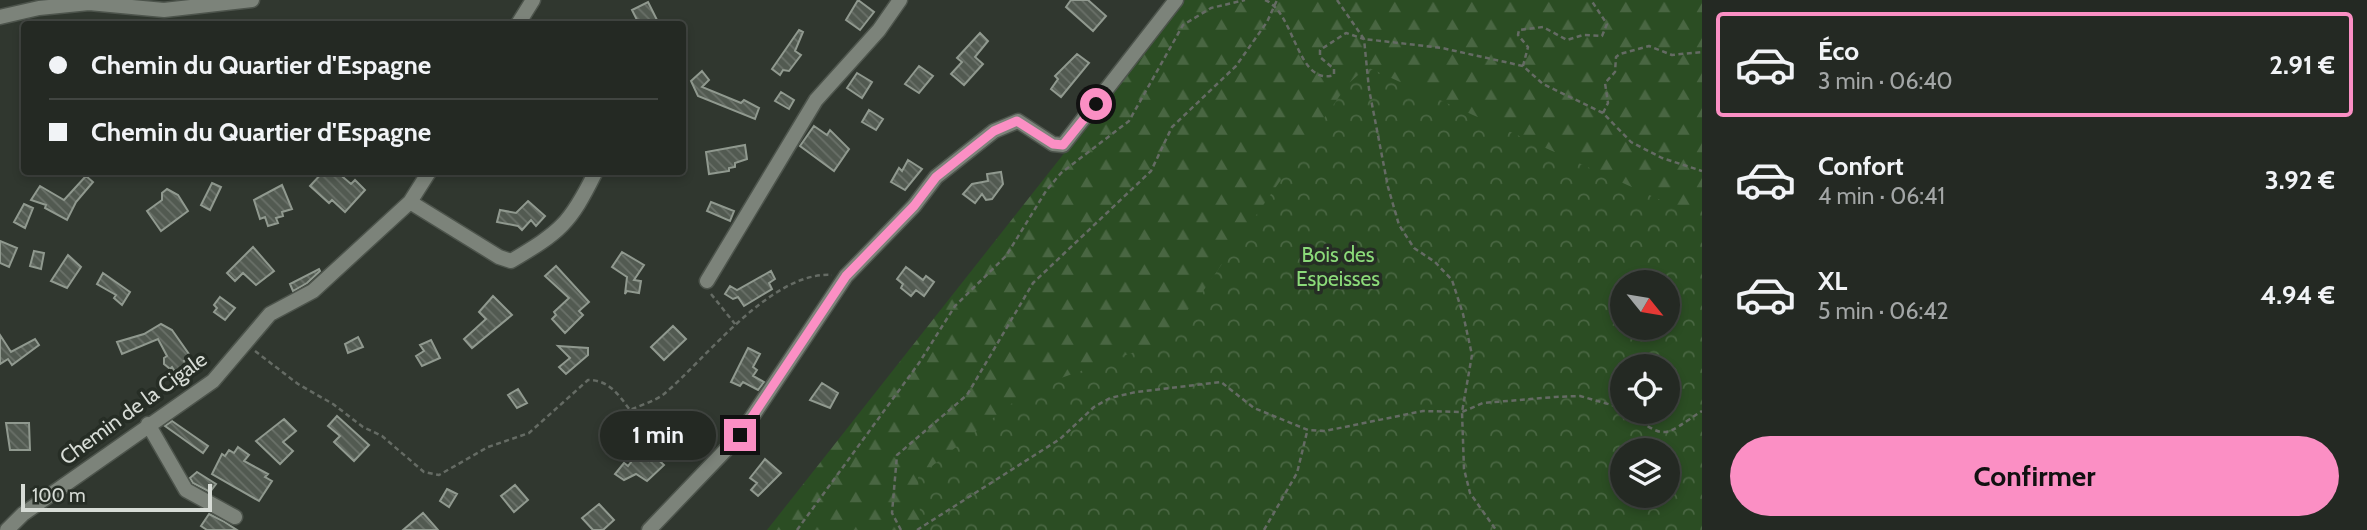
<!DOCTYPE html>
<html lang="fr">
<head>
<meta charset="utf-8">
<style>
	:root { --surface:#242923; --page:#2c312b; --text:#f1f3f6; --muted:#a3a6a6; --line:#414541; --accent:#fb8fc4 }
	body { margin:0; font-family:Cabin,sans-serif; background:var(--page); color:var(--text); height:100vh; display:flex; flex-direction:column; font-size:26px; white-space:nowrap }
	* { box-sizing:border-box; margin:0 }
	p { font-size:23px; color:var(--muted) }
	.icon { flex:none; width:38px; height:38px; fill:none; stroke:currentColor; stroke-width:2; stroke-linecap:round; stroke-linejoin:round }
	.map { position:relative; flex:1; overflow:hidden }
	.details { display:flex; flex-direction:column; background:var(--surface); width:665px }
	.details>* { flex:none }
	.guide { position:absolute; left:21px; top:21px; width:665px; height:154px; border-radius:7px; box-shadow:0 4px 10px #0003,0 0 0 2px var(--line); display:grid; align-content:center; height:154px; padding:0 28px; background:var(--surface) }
	.needle { width:46px; rotate:120deg }
	.buttons { position:absolute; left:1610px; top:270px; display:grid; gap:14px }
	.buttons a { display:grid; place-items:center; width:70px; height:70px; border-radius:50%; background:var(--surface); box-shadow:0 4px 10px #0003,0 0 0 2px var(--line); font-size:35px }
	.scale { position:absolute; left:21px; bottom:18px; width:191px; box-sizing:border-box; padding-left:7px; border:4px solid #d7dcd6; border-top:0; font-size:19px; line-height:24px; white-space:nowrap; color:#d7dcd6; -webkit-text-stroke:5px #262d25; paint-order:stroke }
	.end { position:absolute; width:32px; height:32px; margin:-16px; border:9px solid #fb8fc4; background:#111; box-shadow:0 0 0 4px #111 }
	.from { border-radius:50% }
	.bubble { position:absolute; height:49px; border-radius:24px; background:var(--surface); box-shadow:0 4px 10px #0003,0 0 0 2px var(--line); font-size:23px; font-weight:700; line-height:49px; text-align:center }
	.guide b { display:flex; align-items:center; gap:24px; height:66px; font-size:26px }
	.guide b+b { border-top:2px solid var(--line) }
	.guide i { width:18px; height:18px; background:var(--text) }
	ul { padding:12px 0 0; list-style:none }
	li { display:flex; align-items:center; gap:21px; height:105px; margin:0 14px 10px; padding:0 14px; border:4px solid transparent; border-radius:7px }
	li div { flex:1 }
	li b { display:block; font-size:26px }
	li em { font-style:normal; font-weight:700 }
	li.selected { border-color:var(--accent) }
	li>.icon { width:63px; height:63px; stroke-width:1.5 }
	.cta { display:flex; gap:14px; margin-top:auto; padding:14px 28px }
	.cta a { flex:1; height:80px; border-radius:42px; background:var(--accent); color:#111; font-size:28px; font-weight:700; line-height:80px; text-align:center }
	main { display:flex; flex:1; min-height:0 }
	.map>svg:first-child { display:block }
</style>
</head>
<body>
<main>
<div class="map">
<svg width="1702" height="530" viewBox="0 0 1702 530">
	<defs>
		<pattern id="forest-firs" width="22" height="20" patternUnits="userSpaceOnUse" patternTransform="scale(1.75)"><rect width="22" height="20" fill="#2b4d23"/><path d="M5 1l3.5 6h-7zM16 11l3.5 6h-7z" fill="#496642"/></pattern>
		<pattern id="park-crowns" width="20" height="18" patternUnits="userSpaceOnUse" patternTransform="scale(1.75)"><rect width="20" height="18" fill="#2b4d23"/><path d="M2 6a3 3 0 1 1 6 0M12 15a3 3 0 1 1 6 0" fill="none" stroke="#496642"/></pattern>
		<pattern id="building-back-hatch" width="6" height="6" patternUnits="userSpaceOnUse" patternTransform="scale(1.75)"><rect width="6" height="6" fill="#525a51"/><path d="M-1 5l2 2M0 0l6 6M5-1l2 2" fill="none" stroke="#6a7169"/></pattern>
	</defs>
	<rect width="100%" height="100%" fill="#30372f"/>
	<path fill="url(#forest-firs)" fill-rule="evenodd" d="M1185,0H1702V530H767ZM1622,282H1668V327H1622ZM1622,366H1668V411H1622ZM1622,450H1668V495H1622Z"/>
	<path fill="url(#park-crowns)" fill-rule="evenodd" d="M1367,67L1687,212L1702,209V530H921L918,477L1030,389L1160,343L1201,294L1348,84ZM1622,282H1668V327H1622ZM1622,366H1668V411H1622ZM1622,450H1668V495H1622Z"/>
	<path fill="url(#building-back-hatch)" stroke="#90998f" stroke-width="2" d="M858,0L874,12L860,30L846,20Z
		M1071,0H1088L1106,16L1093,31L1066,7Z
		M648,2L659,24H639L632,10Z
		M799,30L803,32L795,51L801,55L789,71L783,70L780,75L772,69Z
		M980,33L988,41L975,57L983,64L964,85L951,74L962,62L957,58Z
		M1077,54L1089,63L1061,97L1051,89L1058,79L1055,76Z
		M919,66L933,76L919,93L905,84Z
		M702,71L709,80L702,87L741,103L744,100L759,108L755,119L698,96L691,81Z
		M857,73L872,82L862,98L847,88Z
		M781,92L794,100L789,109L775,101Z
		M869,110L883,119L876,130L862,122Z
		M814,126L827,135L830,130L849,149L834,171L800,146Z
		M745,145L747,159L735,163V167L729,168V171L709,174L706,152Z
		M908,160L922,169L905,190L891,182L899,168L902,171Z
		M323,172H337L351,184L355,180L365,190L345,212L332,200L329,203L310,186Z
		M1001,172L1003,184L992,199L986,200L982,194L975,203L963,194L972,184L988,181L987,174Z
		M86,176L93,182L76,202L67,220L45,208L46,205L31,200L40,186L64,200Z
		M212,183L221,187L210,210L201,205Z
		M282,185L292,209L282,212L283,216L276,218L278,223L268,226L265,217L260,219L254,200Z
		M167,189L178,195L188,211L161,231L147,211L162,200V193Z
		M528,201L545,216L536,226L531,220L522,230L518,226L497,222L500,210L516,213Z
		M711,202L734,211L730,221L707,211Z
		M24,204L33,208L25,228L14,222Z
		M0,241L17,248L9,267L0,263Z
		M253,247L274,271L256,285L243,273L235,281L227,273Z
		M34,251L44,253L41,269L30,266Z
		M622,252L644,265L634,280L641,281L639,293L627,291L625,294L627,277L612,267Z
		M68,255L81,267L67,288L51,281Z
		M556,266L589,302L579,311L583,315L565,333L552,319L556,315L554,312L569,298L545,276Z
		M906,267L923,280L926,276L934,282L924,296L916,290L911,296L901,288L903,284L897,279Z
		M319,269L320,271L307,283L293,291L290,284Z
		M771,271L775,279L769,283L772,289L744,306L738,297L733,299L725,294L730,286L737,290Z
		M103,273L130,292L122,305L114,298L116,295L97,284Z
		M493,296L512,315L472,348L464,339L486,319L479,312Z
		M220,297L235,308L225,320L214,312L217,308L214,305Z
		M161,324L172,330L191,357L184,361L189,370L178,376L172,367L170,369L164,364V358L167,356L158,339L122,354L117,342L144,334Z
		M673,326L686,339L664,360L651,347Z
		M0,335L11,352L35,339L39,345L12,365L8,359L0,364Z
		M358,337L363,347L348,353L345,344Z
		M431,340L440,358L422,366L416,356L424,351L420,345Z
		M558,346L588,348V355L566,374L559,367L570,358Z
		M748,348L760,354L753,367L757,370L753,376L764,382L758,390L743,382L740,386L731,382Z
		M822,383L838,393L830,408L810,400Z
		M518,389L527,403L517,408L508,395Z
		M337,416L369,445L354,461L334,442L340,436L328,426Z
		M284,419L296,431L283,442L293,451L280,464L256,441Z
		M172,421L208,446L203,453L165,426Z
		M6,423H29L30,450H10Z
		M238,447L249,455L244,461L268,474L265,477L272,481L259,501L212,474L222,454L225,456L229,450L234,453Z
		M638,453L648,461L653,455L664,465L647,481L636,474L624,480L615,474L624,463L628,466Z
		M765,459L781,473L758,496L751,490L757,483L750,478Z
		M197,472L216,484L210,492L193,483L190,478Z
		M515,485L528,500L514,512L501,496Z
		M447,489L457,494L449,507L440,501Z
		M599,504L614,520L603,530H593L582,518Z
		M423,513L438,530H403Z
		M209,514L223,521L237,530H207L201,526Z"/>
	<g fill="none" stroke-linecap="round" stroke-linejoin="round">
		<defs>
			<path id="street" d="M0,17L39,8L89,3L164,10L252,0
				M518,24L533,0
				M410,202L499,257L511,261C560,232 570,224 595,173
				M707,281L816,100L879,30L900,0
				M148,424L186,490L235,517
				M7,530L23,514L213,381L270,314L313,291L410,202L429,172
				M649,530L740,435L846,276L914,206L936,177L994,131L1018,121L1053,144L1063,145L1176,0"/>
		</defs>
		<use href="#street" stroke="#4d544c" stroke-width="17"/>
		<path stroke="#656b64" stroke-width="2.5" stroke-dasharray="5 3.5" stroke-linecap="butt" d="M1265,0C1295,12 1297,87 1334,75V69L1320,57V50L1346,33L1364,39L1369,89L1388,187L1399,225L1414,248L1435,262L1452,280L1463,314L1472,355L1462,412L1464,469L1470,493L1496,530
			M1337,0L1364,39L1442,48L1523,66L1543,84L1603,113L1631,142L1662,158L1702,171
			M1523,66L1528,47L1518,35L1519,30L1543,27L1567,40L1583,35L1602,36L1607,24L1591,0
			M1603,113L1608,103L1605,83L1615,72L1616,57L1620,54L1649,46L1672,55L1702,52
			M711,294L735,324
			M255,351L298,384L333,404L363,427L382,436L424,472L439,475L488,447L529,433L588,380C609,380 618,394 630,410C641,405 655,401 664,394C707,358 771,271 832,275
			M1627,411C1667,442 1663,436 1702,411
			M797,530L919,363L955,306L1006,256L1046,191L1061,173L1129,121L1183,25L1211,8L1245,0
			M901,530L892,513L897,455L967,395L1033,283L1151,171L1172,127L1236,66L1267,22L1277,0
			M917,530L1060,439L1094,407L1110,398L1136,392L1221,382L1254,408L1308,430L1325,431L1423,411L1462,412L1483,403L1555,397L1580,396L1622,408
			M1264,530L1297,473L1307,432"/>
		<use href="#street" stroke="#7c837a" stroke-width="14"/>
	</g>
	<g fill="none" stroke-linecap="round" stroke-linejoin="round">
		<path stroke="#fb8fc4" stroke-width="9" d="M740,435L846,276L914,206L936,177L994,131L1017,121L1053,144L1063,145L1096,104"/>
	</g>
	<g text-anchor="middle" dominant-baseline="central" stroke-width="7" stroke-linejoin="round" paint-order="stroke">
		<g font-size="21" fill="#8bda79" stroke="#262d25">
			<text x="1338" y="254">Bois des<tspan x="1338" dy="24">Espeisses</tspan></text>
		</g>
		<g font-size="21" fill="#d7dcd6" stroke="#262d25">
			<text transform="translate(133 408) rotate(-36)">Chemin de la Cigale</text>
		</g>
	</g>
</svg>
<div class="buttons">
<a><svg class="needle" viewBox="-14 -14 28 28"><path d="M0-13l5 13h-10z" fill="#e53935"/><path d="M0 13l5-13h-10z" fill="#a3a6a6"/></svg></a>
<a><svg class="icon" aria-label="locate" viewBox="0 0 24 24"><circle cx="12" cy="12" r="6"/><path d="M12 2v4M12 18v4M2 12h4M18 12h4"/></svg></a>
<a><svg class="icon" aria-label="layers" viewBox="0 0 24 24"><path d="M12 4l9 5-9 5-9-5zM3 14l9 5 9-5"/></svg></a>
</div>
<div class="scale">100 m</div>
<i class="end from" style="left:1096px;top:104px"></i>
<i class="end" style="left:740px;top:435px"></i>
<div class="bubble" style="left:600px;top:411px;width:116px">1 min</div>
<div class="guide">
<b><i class="from"></i>Chemin du Quartier d'Espagne</b>
<b><i></i>Chemin du Quartier d'Espagne</b>
</div>
</div>
<section class="details">
<ul>
<li class="selected"><svg class="icon" aria-label="car" viewBox="0 0 24 24"><path d="M5 17H2v-5l4-1 3-4h7l3 4 3 1v5h-3M9 17h6M6 11h13"/><circle cx="7" cy="17" r="2"/><circle cx="17" cy="17" r="2"/></svg><div><b>Éco</b><p>3 min · 06:40</p></div><em>2.91 €</em></li>
<li><svg class="icon" aria-label="car" viewBox="0 0 24 24"><path d="M5 17H2v-5l4-1 3-4h7l3 4 3 1v5h-3M9 17h6M6 11h13"/><circle cx="7" cy="17" r="2"/><circle cx="17" cy="17" r="2"/></svg><div><b>Confort</b><p>4 min · 06:41</p></div><em>3.92 €</em></li>
<li><svg class="icon" aria-label="car" viewBox="0 0 24 24"><path d="M5 17H2v-5l4-1 3-4h7l3 4 3 1v5h-3M9 17h6M6 11h13"/><circle cx="7" cy="17" r="2"/><circle cx="17" cy="17" r="2"/></svg><div><b>XL</b><p>5 min · 06:42</p></div><em>4.94 €</em></li>
</ul>
<div class="cta"><a>Confirmer</a></div>
</section>
</main>
</body>
</html>
